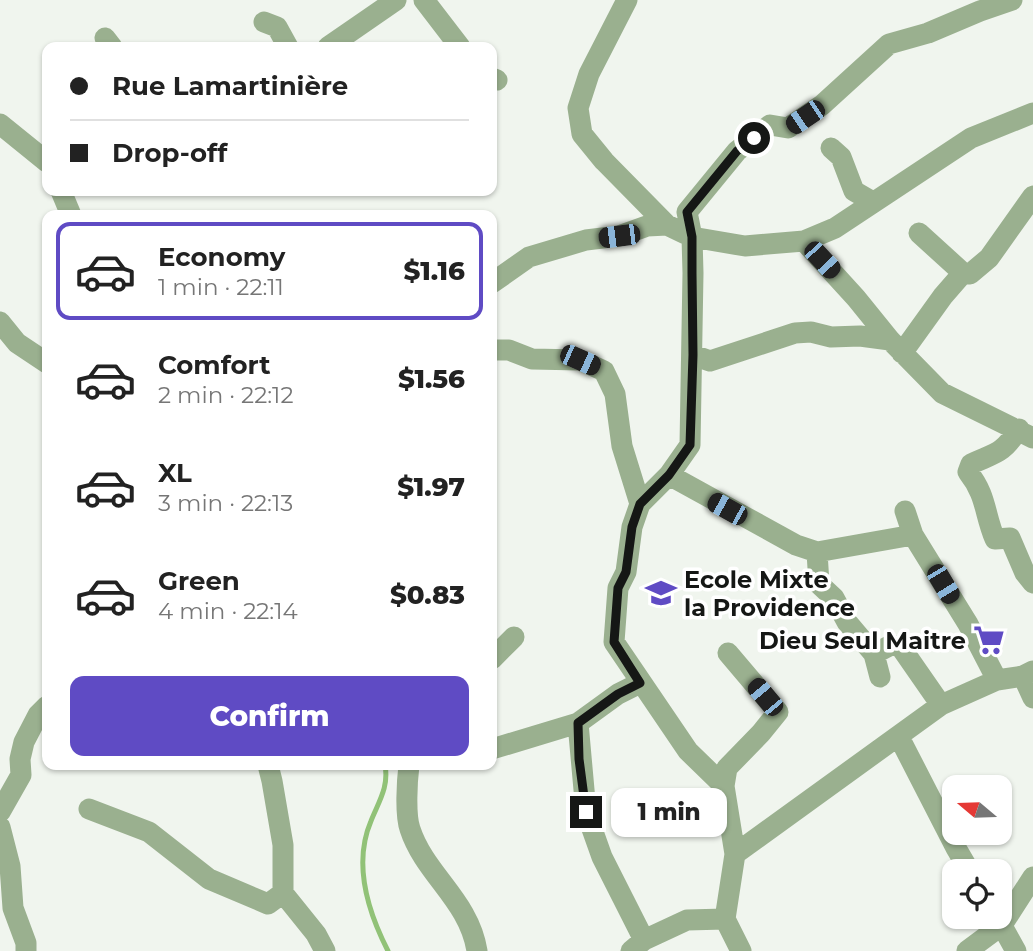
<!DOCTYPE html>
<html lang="en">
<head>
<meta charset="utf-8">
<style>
	:root { --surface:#fff; --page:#f2f2f2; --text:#222; --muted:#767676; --line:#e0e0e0; --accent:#5f4bc4 }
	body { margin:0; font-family:Montserrat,sans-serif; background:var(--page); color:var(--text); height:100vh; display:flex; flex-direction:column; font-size:26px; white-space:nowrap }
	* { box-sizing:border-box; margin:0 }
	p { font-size:23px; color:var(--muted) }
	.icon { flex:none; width:38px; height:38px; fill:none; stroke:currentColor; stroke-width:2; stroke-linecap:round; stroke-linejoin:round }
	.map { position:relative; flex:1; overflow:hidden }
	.sheet { position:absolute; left:42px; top:210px; width:455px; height:560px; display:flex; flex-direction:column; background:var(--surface); border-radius:14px; box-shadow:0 2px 5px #0004 }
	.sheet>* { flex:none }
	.guide { position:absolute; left:42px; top:42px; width:455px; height:154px; border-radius:14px; box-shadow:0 2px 5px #0004; display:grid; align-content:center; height:154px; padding:0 28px; background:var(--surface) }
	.needle { width:46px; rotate:289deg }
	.tools { position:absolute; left:942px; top:775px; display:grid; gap:14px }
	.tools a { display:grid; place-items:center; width:70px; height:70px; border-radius:14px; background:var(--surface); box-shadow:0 2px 5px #0004; font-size:35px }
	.end { position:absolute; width:32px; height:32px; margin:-16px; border:9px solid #151715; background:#fff; box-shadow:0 0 0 4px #fff }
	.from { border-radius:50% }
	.bubble { position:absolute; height:49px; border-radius:14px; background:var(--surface); box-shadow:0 2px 5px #0004; font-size:23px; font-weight:800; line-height:49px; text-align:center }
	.car { position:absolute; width:21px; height:42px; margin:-21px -10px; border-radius:9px; box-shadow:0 0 5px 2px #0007; background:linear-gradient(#222 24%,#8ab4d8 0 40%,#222 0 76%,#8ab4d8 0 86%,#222 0) }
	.guide b { display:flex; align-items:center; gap:24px; height:66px; font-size:26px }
	.guide b+b { border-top:2px solid var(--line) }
	.guide i { width:18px; height:18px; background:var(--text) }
	ul { padding:12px 0 0; list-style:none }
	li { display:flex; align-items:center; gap:21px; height:98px; margin:0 14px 10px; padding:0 14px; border:4px solid transparent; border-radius:14px }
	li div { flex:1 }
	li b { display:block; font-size:26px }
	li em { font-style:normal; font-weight:800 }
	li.active { border-color:var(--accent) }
	li>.icon { width:63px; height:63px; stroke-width:1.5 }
	.primary-button { display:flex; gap:14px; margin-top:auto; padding:14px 28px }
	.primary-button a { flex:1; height:80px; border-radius:14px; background:var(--accent); color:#fff; font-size:28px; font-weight:800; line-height:80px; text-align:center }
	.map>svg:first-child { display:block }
</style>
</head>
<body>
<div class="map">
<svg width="1033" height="951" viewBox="0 0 1033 951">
	<rect width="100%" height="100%" fill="#f0f5ee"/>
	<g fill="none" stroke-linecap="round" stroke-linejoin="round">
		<path stroke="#91c277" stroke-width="5" d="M385,765C389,787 379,801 371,821C353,863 368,912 388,951"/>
		<path stroke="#9ab08f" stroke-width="21" d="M424,0L460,47
			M627,0L589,74L578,108L582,134L604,161L667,225L692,237L745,246L804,241L835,228L971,138L1033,113
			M264,22L277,27L288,47
			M105,38L112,47
			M328,47L396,0
			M492,78L497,80
			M0,124L47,162
			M831,148L841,157L854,191L873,202
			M61,191L71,215
			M919,233L963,273
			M804,241L856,298L890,340L942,393L1033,438
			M492,283L529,257L586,240L619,236L647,226L667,225
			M0,322L17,343L47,363
			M492,350H509L532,359L580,360L604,371L615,394L622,446L640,504
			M902,353L943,296L963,273L970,274L989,258L1033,196
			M693,355L710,361L795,333L811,332L831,337L860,336L890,340
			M1019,429C1001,455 997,452 971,464L968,472C987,496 984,513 995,539L1010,538L1025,573L1033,583
			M669,475L796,545L817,552L819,584L834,598L847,622L874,654L880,677
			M905,511L913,535L968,624L997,680
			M817,552L913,535
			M874,654L891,645L900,646L941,705
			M492,659L514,637
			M1023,676L1033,698
			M578,723L586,812L602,857L644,940
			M899,737L956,848L970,872
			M492,749L578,723L618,694L640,683
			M268,765L272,781L283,845V893L316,934L325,951
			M409,765C407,781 405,815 410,829C425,875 469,900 477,951
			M724,786L727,768L761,733L778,712L728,653
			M89,809L149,832L209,879L268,904L283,893
			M0,812L21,775L20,759L24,742L38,715L47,706
			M0,827L10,866L13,908L26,943V951
			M735,854L724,786L688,751L614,642L618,588L626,572L632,527L640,504L669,475L690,445L693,273L692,237L687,212L737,151L770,125L788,128L822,105L889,44L928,33L980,11L1012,0
			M997,917L1016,951
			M725,919L741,951
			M631,951L644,940L687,920L725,919L735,854L941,705L997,680L1023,676L1033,671
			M967,951L1002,925L1033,877"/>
	</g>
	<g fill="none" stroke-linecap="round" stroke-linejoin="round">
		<path stroke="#151715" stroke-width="9" d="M586,812L579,759L578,723L618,694L640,683L614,642L618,588L626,572L632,527L640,504L669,475L690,445L693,355L692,273V237L687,212L737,151L754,138"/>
	</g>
	<defs>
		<symbol id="school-bare" viewBox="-9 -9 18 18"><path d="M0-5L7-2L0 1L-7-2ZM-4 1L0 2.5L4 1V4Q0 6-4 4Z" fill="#5f4bc4" stroke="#fff" stroke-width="2.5" paint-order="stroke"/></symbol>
		<symbol id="supermarket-bare" viewBox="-9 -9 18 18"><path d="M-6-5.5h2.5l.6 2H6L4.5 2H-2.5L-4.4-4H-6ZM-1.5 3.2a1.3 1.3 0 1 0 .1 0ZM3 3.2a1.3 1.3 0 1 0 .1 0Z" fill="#5f4bc4" stroke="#fff" stroke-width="2.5" paint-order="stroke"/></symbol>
	</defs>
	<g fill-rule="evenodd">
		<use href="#school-bare" x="639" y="571" width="44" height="44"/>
		<use href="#supermarket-bare" x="967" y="618" width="44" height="44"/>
	</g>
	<g text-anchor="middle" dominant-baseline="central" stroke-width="7" stroke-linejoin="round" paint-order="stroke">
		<g font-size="24" font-weight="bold" fill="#151715" stroke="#fff" text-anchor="start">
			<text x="684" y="579">Ecole Mixte<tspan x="684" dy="28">la Providence</tspan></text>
			<text x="966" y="640" text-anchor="end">Dieu Seul Maitre</text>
		</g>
	</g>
</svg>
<div class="tools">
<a><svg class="needle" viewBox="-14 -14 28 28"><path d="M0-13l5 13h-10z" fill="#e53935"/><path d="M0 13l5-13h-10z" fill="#767676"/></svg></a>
<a><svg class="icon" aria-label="locate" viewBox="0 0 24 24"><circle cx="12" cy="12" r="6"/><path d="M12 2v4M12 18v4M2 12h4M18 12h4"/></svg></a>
</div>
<i class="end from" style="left:754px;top:138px"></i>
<i class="end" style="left:586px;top:812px"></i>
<div class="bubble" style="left:611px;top:788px;width:116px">1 min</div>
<i class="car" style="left:805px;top:117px;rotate:236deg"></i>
<i class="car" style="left:619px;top:236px;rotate:263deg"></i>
<i class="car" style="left:822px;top:260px;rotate:137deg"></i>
<i class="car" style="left:580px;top:360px;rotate:114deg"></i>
<i class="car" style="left:727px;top:509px;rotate:299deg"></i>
<i class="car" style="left:943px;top:584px;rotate:149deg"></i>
<i class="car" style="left:765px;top:697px;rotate:320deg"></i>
<div class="guide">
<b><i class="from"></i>Rue Lamartinière</b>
<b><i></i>Drop-off</b>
</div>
<section class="sheet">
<ul>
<li class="active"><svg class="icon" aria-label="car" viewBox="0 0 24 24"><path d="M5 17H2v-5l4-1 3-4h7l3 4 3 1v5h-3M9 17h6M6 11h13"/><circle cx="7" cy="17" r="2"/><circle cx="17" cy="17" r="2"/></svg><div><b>Economy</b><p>1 min · 22:11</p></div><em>$1.16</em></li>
<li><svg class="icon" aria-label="car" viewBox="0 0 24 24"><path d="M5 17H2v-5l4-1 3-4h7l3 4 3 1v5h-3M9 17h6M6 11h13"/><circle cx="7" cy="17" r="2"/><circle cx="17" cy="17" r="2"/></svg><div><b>Comfort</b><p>2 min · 22:12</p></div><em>$1.56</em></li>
<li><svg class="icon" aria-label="car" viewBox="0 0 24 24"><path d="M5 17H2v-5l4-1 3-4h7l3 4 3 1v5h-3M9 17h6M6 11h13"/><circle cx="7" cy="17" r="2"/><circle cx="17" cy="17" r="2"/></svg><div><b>XL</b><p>3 min · 22:13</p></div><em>$1.97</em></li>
<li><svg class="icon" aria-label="car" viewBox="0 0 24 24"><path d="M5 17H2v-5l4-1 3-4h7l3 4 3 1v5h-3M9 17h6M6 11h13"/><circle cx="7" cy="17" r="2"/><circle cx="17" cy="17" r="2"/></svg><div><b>Green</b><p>4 min · 22:14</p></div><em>$0.83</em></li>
</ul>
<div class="primary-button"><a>Confirm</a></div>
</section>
</div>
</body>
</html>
